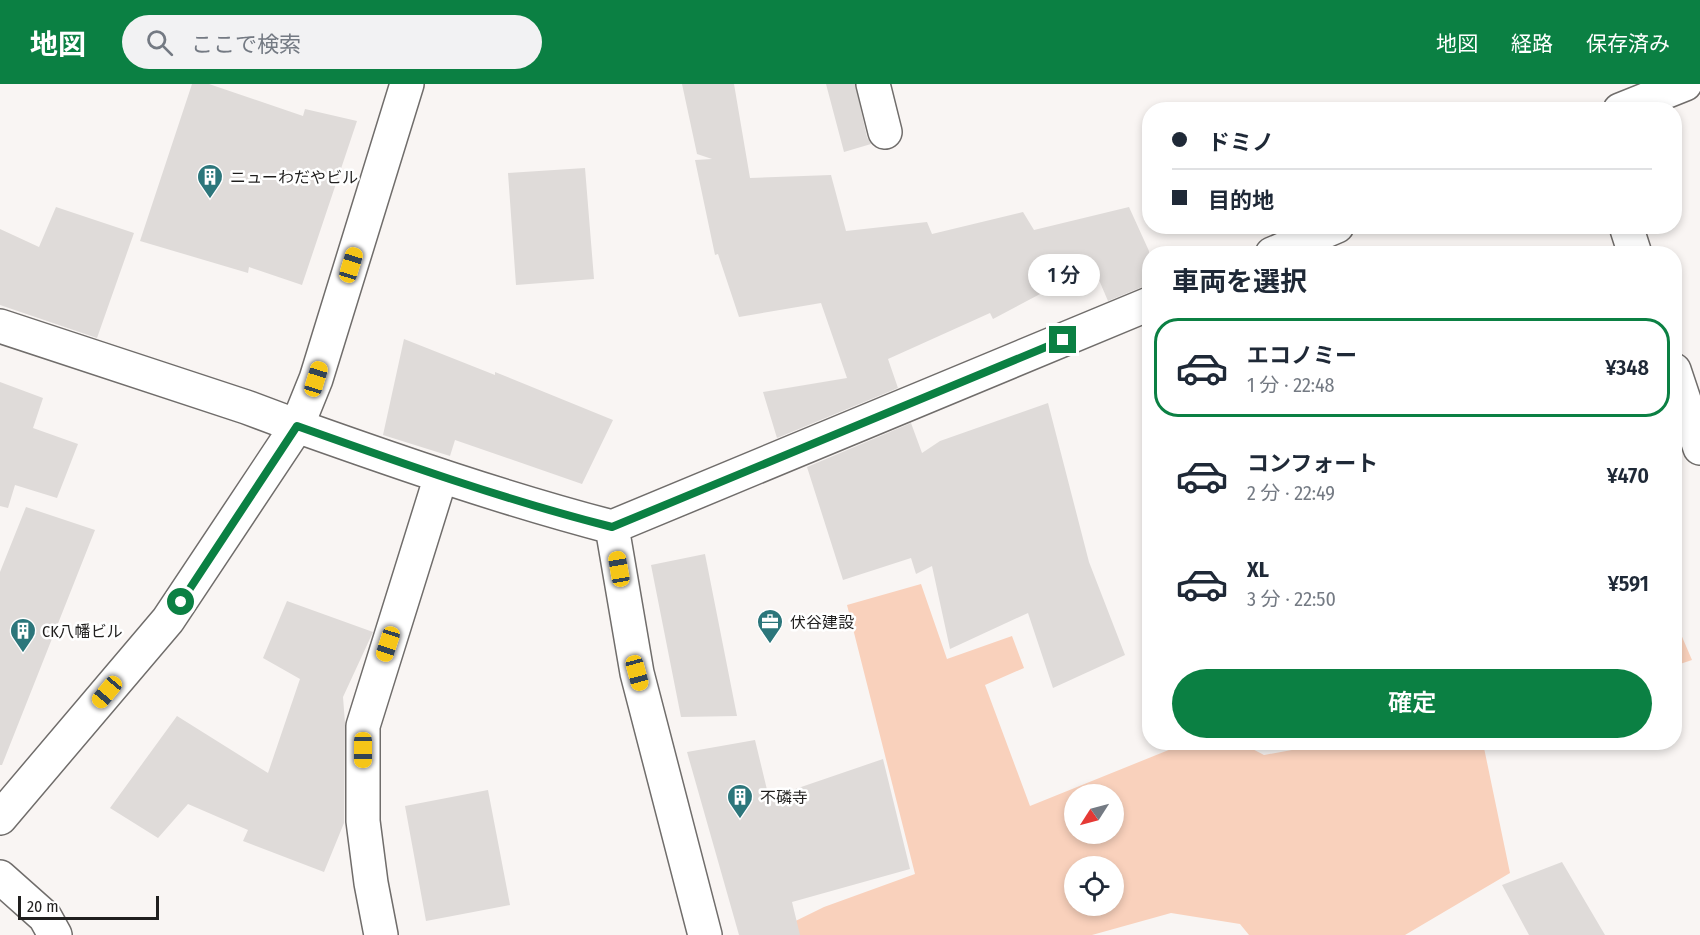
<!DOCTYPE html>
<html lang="ja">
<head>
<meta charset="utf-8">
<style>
	:root { --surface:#fff; --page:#f2f2f3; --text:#1f2937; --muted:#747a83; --line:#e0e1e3; --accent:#0b8043 }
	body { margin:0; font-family:"Fira Sans Condensed","Noto Sans JP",sans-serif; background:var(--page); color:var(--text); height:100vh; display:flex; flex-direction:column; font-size:22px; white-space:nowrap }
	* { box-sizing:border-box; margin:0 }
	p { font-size:20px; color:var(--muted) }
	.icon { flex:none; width:33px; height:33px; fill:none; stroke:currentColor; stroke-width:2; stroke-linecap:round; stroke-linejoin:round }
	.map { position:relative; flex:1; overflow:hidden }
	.details { position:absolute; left:1142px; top:162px; width:540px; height:504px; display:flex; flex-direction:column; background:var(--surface); border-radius:24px; box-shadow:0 3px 9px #0003 }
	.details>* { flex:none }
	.top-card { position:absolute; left:1142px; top:18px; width:540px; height:132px; border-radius:24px; box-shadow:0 3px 9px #0003; display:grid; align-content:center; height:132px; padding:0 30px; background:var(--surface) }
	.needle { width:39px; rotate:234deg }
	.buttons { position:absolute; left:1064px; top:700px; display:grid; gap:12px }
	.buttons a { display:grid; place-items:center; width:60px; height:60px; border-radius:50%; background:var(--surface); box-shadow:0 3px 9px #0003; font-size:30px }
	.scale { position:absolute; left:18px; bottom:15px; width:141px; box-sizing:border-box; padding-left:6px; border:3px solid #201f1e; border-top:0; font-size:16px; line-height:21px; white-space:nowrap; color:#201f1e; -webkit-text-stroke:4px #fff; paint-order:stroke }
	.end { position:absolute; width:27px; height:27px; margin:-14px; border:8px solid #0b8043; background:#fff; box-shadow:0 0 0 3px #fff }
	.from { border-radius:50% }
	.bubble { position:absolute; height:42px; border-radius:21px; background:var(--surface); box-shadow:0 3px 9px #0003; font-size:20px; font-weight:600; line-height:42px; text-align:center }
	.car { position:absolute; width:18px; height:36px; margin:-18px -9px; border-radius:8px; box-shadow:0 0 4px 2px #0007; background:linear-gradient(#f5c518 24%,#345 0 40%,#f5c518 0 76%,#345 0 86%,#f5c518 0) }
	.top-card b { display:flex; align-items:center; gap:21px; height:57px; font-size:22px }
	.top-card b+b { border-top:2px solid var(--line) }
	.top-card i { width:15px; height:15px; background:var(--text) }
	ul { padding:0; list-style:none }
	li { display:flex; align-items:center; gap:18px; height:99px; margin:0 12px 9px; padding:0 18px; border:3px solid transparent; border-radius:24px }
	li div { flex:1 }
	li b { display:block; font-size:22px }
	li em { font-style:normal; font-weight:600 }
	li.on { border-color:var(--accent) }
	li>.icon { width:54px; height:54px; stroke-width:1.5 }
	h2 { padding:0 30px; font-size:27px; line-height:72px }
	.primary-button { display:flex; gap:12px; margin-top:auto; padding:12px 30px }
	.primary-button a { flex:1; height:69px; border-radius:36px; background:var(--accent); color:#fff; font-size:24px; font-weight:600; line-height:69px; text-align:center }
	header { display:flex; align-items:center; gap:36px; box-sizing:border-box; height:84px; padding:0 30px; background:var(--accent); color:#fff }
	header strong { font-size:28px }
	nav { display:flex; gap:33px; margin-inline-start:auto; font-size:21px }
	.search { width:420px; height:54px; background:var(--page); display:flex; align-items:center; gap:15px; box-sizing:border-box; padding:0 21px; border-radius:33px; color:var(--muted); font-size:22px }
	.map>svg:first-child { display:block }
</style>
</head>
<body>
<header>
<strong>地図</strong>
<div class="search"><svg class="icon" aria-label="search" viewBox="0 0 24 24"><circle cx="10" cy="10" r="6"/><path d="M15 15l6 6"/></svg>ここで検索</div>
<nav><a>地図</a><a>経路</a><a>保存済み</a></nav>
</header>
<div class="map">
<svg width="1700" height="851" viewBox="0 0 1700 851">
	<rect width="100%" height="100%" fill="#f9f5f3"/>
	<path fill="#f9d1bc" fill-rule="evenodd" d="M921,500L947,575L1012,552L1024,584L985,601L1030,722L1186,659H1241L1264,671L1330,659H1483L1510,789L1405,851H1249L1240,840L1171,829L1092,851H767L824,823L915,790L847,521ZM1074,711H1113V750H1074ZM1074,783H1113V822H1074Z
		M1674,534L1692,576L1674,582Z"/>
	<path fill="#dfdbd9" d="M192,0H209L303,32L305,25L357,37L302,201L249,183L248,189L140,157Z
		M682,0H734L750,94L831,91L846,147L927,138L932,150L1023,128L1034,146L1129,123L1149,167V202L1142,203L1108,217L1093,182L993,235L990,229L888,275L898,304L777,354L763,308L847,294L821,219L739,233L718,170L715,171L695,76L712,75L697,70Z
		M826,0H855L867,53L871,60L844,68Z
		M585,84L594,195L516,201L508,89Z
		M56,123L134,149L97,254L0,221V145L39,163Z
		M404,255L495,291V288L613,336L582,400L455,356L450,372L383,351Z
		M0,298L43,314L33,344L78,360L57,414L15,401L8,424L0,422Z
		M1048,319L1089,478L1125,571L1053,604L1028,529L950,565L932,482L916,490L911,474L843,496L807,383L911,339L922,369L940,357Z
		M26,423L95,446L2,681H0V488Z
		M705,470L737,632L681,633L651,481Z
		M287,517L373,548L343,613L345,639L344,739L324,788L243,757L248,746L188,720L158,754L110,724L177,632L268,689L300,595L263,574Z
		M755,656L769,714L883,675L910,785L792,818L800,851H739L687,668Z
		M488,706L510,821L426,837L405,722Z
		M1562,778L1605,851H1529L1502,801Z"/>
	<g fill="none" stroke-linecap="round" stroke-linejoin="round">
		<defs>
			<path id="street" d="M873,0L885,48
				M1620,26L1685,0
				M1626,142L1635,170
				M1272,170L1337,142
				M1674,286L1700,364
				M297,342C401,379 505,415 612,443L1149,220
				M612,443L637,589L705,851
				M0,793L45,833L55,851
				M381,851L371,799L363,737V642L441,392"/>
			<path id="secondary" d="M0,242L246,323L297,342
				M0,734L168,536L297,342L316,295L407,0"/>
		</defs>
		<use href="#street" stroke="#706d6b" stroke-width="36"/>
		<use href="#secondary" stroke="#706d6b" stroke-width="36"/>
		<use href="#street" stroke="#fff" stroke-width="33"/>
		<use href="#secondary" stroke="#fff" stroke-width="33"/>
	</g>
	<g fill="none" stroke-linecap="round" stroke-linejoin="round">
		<path stroke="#0b8043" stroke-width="8" d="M181,518L297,342C401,379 505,416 612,443L1063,256"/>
	</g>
	<defs>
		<symbol id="building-pin" viewBox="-11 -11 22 30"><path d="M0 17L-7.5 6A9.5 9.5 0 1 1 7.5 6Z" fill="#2c767b" stroke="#fff"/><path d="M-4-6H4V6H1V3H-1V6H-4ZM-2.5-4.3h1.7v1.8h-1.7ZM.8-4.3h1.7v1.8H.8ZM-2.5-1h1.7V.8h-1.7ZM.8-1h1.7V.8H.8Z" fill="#fff"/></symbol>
		<symbol id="office-pin" viewBox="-11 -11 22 30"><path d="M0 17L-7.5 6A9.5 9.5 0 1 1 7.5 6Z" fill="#2c767b" stroke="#fff"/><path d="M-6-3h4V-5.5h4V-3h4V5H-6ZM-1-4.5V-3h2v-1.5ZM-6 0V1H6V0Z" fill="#fff"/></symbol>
	</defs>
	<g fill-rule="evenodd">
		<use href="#building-pin" x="195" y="78" width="30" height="40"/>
		<use href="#office-pin" x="755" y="523" width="30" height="40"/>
		<use href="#building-pin" x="8" y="532" width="30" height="40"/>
		<use href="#building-pin" x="725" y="698" width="30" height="40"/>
	</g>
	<g text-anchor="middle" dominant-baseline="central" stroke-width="5" stroke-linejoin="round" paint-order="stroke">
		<g font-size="16" fill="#201f1e" stroke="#fff" text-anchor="start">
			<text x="230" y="93">ニューわだやビル</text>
			<text x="790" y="538">伏谷建設</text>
			<text x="42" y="547">CK八幡ビル</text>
			<text x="760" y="713">不磷寺</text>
		</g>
	</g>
</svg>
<div class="buttons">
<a><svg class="needle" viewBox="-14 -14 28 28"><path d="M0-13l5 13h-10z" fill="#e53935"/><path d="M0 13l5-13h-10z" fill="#747a83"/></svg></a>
<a><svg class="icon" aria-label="locate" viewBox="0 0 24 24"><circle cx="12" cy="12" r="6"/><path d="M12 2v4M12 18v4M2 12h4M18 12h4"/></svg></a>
</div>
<div class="scale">20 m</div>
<i class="end from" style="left:181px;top:518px"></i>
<i class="end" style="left:1063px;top:256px"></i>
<div class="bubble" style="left:1028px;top:170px;width:72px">1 分</div>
<i class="car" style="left:351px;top:181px;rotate:17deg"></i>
<i class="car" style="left:316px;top:295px;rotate:17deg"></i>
<i class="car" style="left:619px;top:485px;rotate:350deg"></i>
<i class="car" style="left:388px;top:560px;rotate:198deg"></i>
<i class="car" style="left:637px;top:589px;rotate:165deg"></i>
<i class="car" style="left:107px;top:608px;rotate:220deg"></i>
<i class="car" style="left:363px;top:666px;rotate:180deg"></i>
<div class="top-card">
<b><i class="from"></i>ドミノ</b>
<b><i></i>目的地</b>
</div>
<section class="details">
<h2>車両を選択</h2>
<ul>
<li class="on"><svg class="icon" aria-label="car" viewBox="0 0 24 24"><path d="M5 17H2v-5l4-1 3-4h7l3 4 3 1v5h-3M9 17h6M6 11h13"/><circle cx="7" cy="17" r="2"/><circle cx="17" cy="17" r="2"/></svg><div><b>エコノミー</b><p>1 分 · 22:48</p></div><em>¥348</em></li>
<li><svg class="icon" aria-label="car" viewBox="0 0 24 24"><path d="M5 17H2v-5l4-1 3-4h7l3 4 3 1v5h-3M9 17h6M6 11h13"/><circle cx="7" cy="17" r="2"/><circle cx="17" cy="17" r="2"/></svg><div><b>コンフォート</b><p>2 分 · 22:49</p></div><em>¥470</em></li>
<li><svg class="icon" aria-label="car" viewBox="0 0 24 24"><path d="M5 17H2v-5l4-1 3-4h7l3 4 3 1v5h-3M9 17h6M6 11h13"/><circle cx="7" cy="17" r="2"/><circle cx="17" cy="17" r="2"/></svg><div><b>XL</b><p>3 分 · 22:50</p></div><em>¥591</em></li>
</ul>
<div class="primary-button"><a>確定</a></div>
</section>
</div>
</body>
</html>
